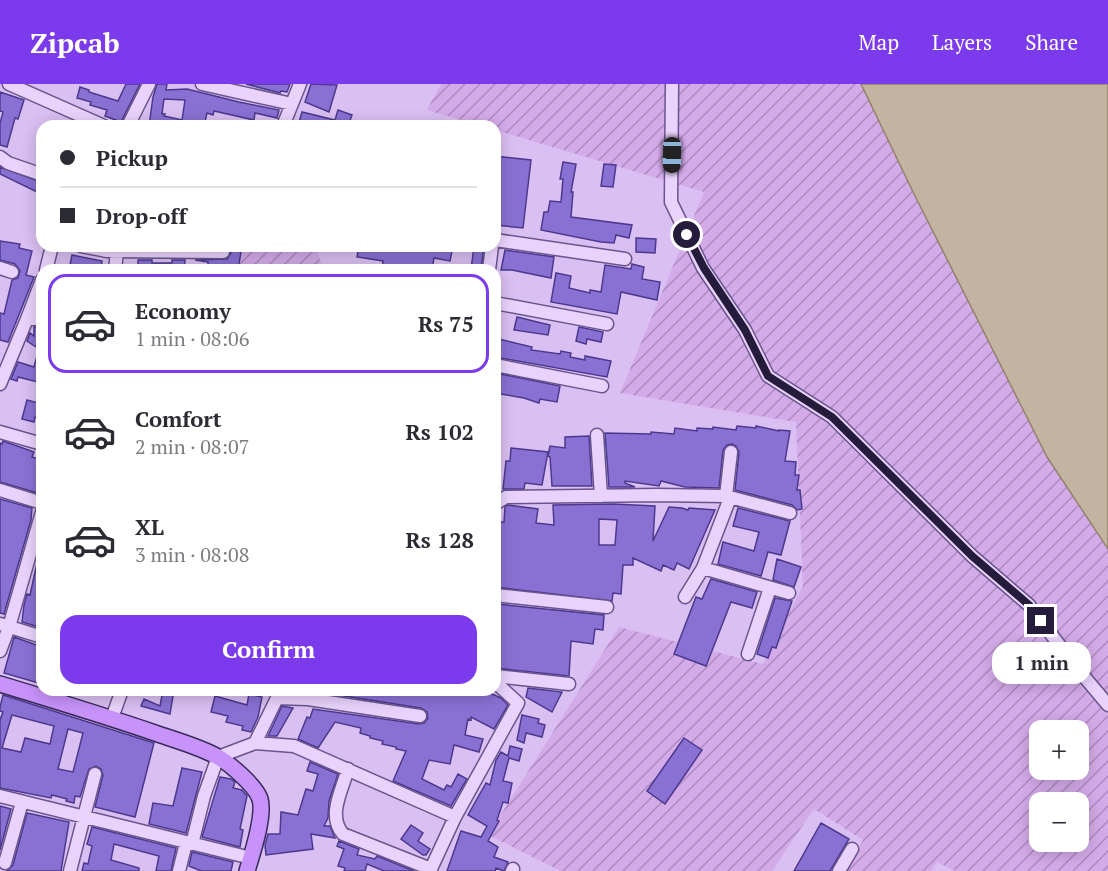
<!DOCTYPE html>
<html lang="en">
<head>
<meta charset="utf-8">
<style>
	:root { --surface:#fff; --page:#f2f2f3; --text:#2b2b33; --muted:#7c7c81; --line:#e1e1e2; --accent:#7c3aed }
	body { margin:0; font-family:"PT Serif",serif; background:var(--page); color:var(--text); height:100vh; display:flex; flex-direction:column; font-size:22px; white-space:nowrap }
	* { box-sizing:border-box; margin:0 }
	p { font-size:20px; color:var(--muted) }
	.icon { flex:none; width:33px; height:33px; fill:none; stroke:currentColor; stroke-width:2; stroke-linecap:round; stroke-linejoin:round }
	.map { position:relative; flex:1; overflow:hidden }
	.sheet { position:absolute; left:36px; top:180px; width:465px; height:432px; display:flex; flex-direction:column; background:var(--surface); border-radius:18px; box-shadow:0 3px 15px #0003 }
	.sheet>* { flex:none }
	.banner { position:absolute; left:36px; top:36px; width:465px; height:132px; border-radius:18px; box-shadow:0 3px 15px #0003; display:grid; align-content:center; height:132px; padding:0 24px; background:var(--surface) }
	.tools { position:absolute; left:1029px; top:636px; display:grid; gap:12px }
	.tools a { display:grid; place-items:center; width:60px; height:60px; border-radius:12px; background:var(--surface); box-shadow:0 3px 15px #0003; font-size:30px }
	.end { position:absolute; width:27px; height:27px; margin:-14px; border:8px solid #251b3b; background:#fff; box-shadow:0 0 0 3px #fff }
	.from { border-radius:50% }
	.bubble { position:absolute; height:42px; border-radius:18px; background:var(--surface); box-shadow:0 3px 15px #0003; font-size:20px; font-weight:600; line-height:42px; text-align:center }
	.car { position:absolute; width:18px; height:36px; margin:-18px -9px; border-radius:8px; box-shadow:0 0 4px 2px #0007; background:linear-gradient(#222 24%,#8ab4d8 0 40%,#222 0 76%,#8ab4d8 0 86%,#222 0) }
	.banner b { display:flex; align-items:center; gap:21px; height:57px; font-size:22px }
	.banner b+b { border-top:2px solid var(--line) }
	.banner i { width:15px; height:15px; background:var(--text) }
	ul { padding:10px 0 0; list-style:none }
	li { display:flex; align-items:center; gap:18px; height:99px; margin:0 12px 9px; padding:0 12px; border:3px solid transparent; border-radius:18px }
	li div { flex:1 }
	li b { display:block; font-size:22px }
	li em { font-style:normal; font-weight:600 }
	li.active { border-color:var(--accent) }
	li>.icon { width:54px; height:54px; stroke-width:1.5 }
	.action { display:flex; gap:12px; margin-top:auto; padding:12px 24px }
	.action a { flex:1; height:69px; border-radius:18px; background:var(--accent); color:#fff; font-size:24px; font-weight:600; line-height:69px; text-align:center }
	header { display:flex; align-items:center; gap:36px; box-sizing:border-box; height:84px; padding:0 30px; background:var(--accent); color:#fff }
	header strong { font-size:28px }
	nav { display:flex; gap:33px; margin-inline-start:auto; font-size:21px }
	.map>svg:first-child { display:block }
</style>
</head>
<body>
<header>
<strong>Zipcab</strong>
<nav><a>Map</a><a>Layers</a><a>Share</a></nav>
</header>
<div class="map">
<svg width="1108" height="787" viewBox="0 0 1108 787">
	<defs>
		<pattern id="farmland-furrows" width="10" height="10" patternUnits="userSpaceOnUse" patternTransform="scale(1.5)"><rect width="10" height="10" fill="#d4abe9"/><path d="M-1 1l2-2M0 10L10 0M9 11l2-2" fill="none" stroke="#ac8abe"/></pattern>
	</defs>
	<rect width="100%" height="100%" fill="#dabff2"/>
	<path fill="url(#farmland-furrows)" fill-rule="evenodd" d="M441,0H861L1047,373L1108,465V787H955L937,778L931,787H846L863,756L814,725L772,787H561L488,751L619,543L763,580L803,502L796,338L620,309L704,108L495,46V42H482L427,26ZM1040,646H1078V686H1040ZM1040,718H1078V758H1040Z
		M243,162H313L318,169L323,186H239Z"/>
	<path fill="#c3b4a2" stroke="#928169" stroke-width="1.5" d="M861,0H1108V465L1047,373L915,112Z"/>
	<path fill="#8971d4" stroke="#4c398e" stroke-width="1.5" fill-rule="evenodd" d="M126,0H140L121,38L105,32L107,26L90,21L91,18L77,14L80,3L89,6V8L118,17Z
		M157,0H167L166,6L187,5L239,18L279,26L277,34L255,29L254,36L214,27L213,31L207,29L204,42H149L153,13ZM164,15L185,16L182,36L164,32L165,30H162Z
		M246,0H290L287,8L281,7L280,9Z
		M311,0L337,1L329,28L305,18Z
		M0,8L24,16L18,35L15,34L7,63L0,61V39L3,28L0,27Z
		M338,26L352,31L348,42H298L302,28L335,36Z
		M495,72L531,76L523,144L495,141Z
		M563,78L576,80L571,108H573L571,133L632,141L629,154L616,151L614,159L601,158L541,146L544,128H548L550,117L561,118L563,95H560Z
		M604,80L616,81L613,103L601,102Z
		M0,83L41,98L37,108L0,90Z
		M636,154L656,155L655,169L636,168Z
		M0,157L20,160L19,164L32,167L26,191L34,193L8,258L0,256V229L4,230L12,196L18,194L20,187L15,180L0,176Z
		M228,162H242L238,186H208V178L195,176L227,175L231,169Z
		M359,162H453L450,177L434,174L432,186H382L383,177L357,173Z
		M474,162H484L481,186H471Z
		M505,166L554,173L551,194L512,186H501Z
		M72,171L102,177L101,186H69Z
		M138,176H152V179H172V176H185L184,186H138Z
		M632,180L644,183L642,195L660,198L657,216L621,208L617,230L551,218L556,189L571,192L569,204L590,209V206L601,208L605,181L631,185Z
		M517,233L550,241L548,251L514,246Z
		M34,243H42V299L18,293L17,297L11,295L18,278L34,283L39,265L27,257L30,249L34,252Z
		M579,243L603,248L601,258L587,255L586,260L576,257Z
		M495,254L532,263L531,266L560,270L561,267L571,269L570,273L585,276V272L611,277L607,293L495,273Z
		M495,289L560,302L557,318L540,315L539,319L524,314L495,309Z
		M27,316L42,320V334L35,333L34,338L22,335Z
		M737,342L756,344V342L779,347V346L790,347L785,377L796,378L795,391H799L797,406H800L802,425L797,426L792,421L735,406L739,368L736,362L732,360L727,361L723,366L719,404L685,403L661,397L659,402L625,397V399L635,403H609L605,349L651,350V348L674,350L675,344L697,347V344L713,345V343L736,346Z
		M589,352L592,402H552L550,373L548,372L550,362L565,364V353Z
		M3,357L34,368L32,373L42,376L41,410L0,398V359L2,360Z
		M511,364L548,368L542,401L525,399L524,405H503L506,377H510Z
		M0,415L32,424L31,436L4,530L0,529Z
		M613,420L655,422L653,457L669,423L682,424L688,426L689,424L715,426L689,485L677,479L674,486L663,481L661,487L633,474V481H623L621,510L613,509L612,517L495,503V458H500L499,438H504L505,423L508,421L538,425L536,439L554,441L553,421ZM599,435L617,436L615,461H599Z
		M738,424L790,437L781,471L768,468L761,492L718,480L723,458L754,467L759,448L733,442Z
		M39,470H42V544L22,538L24,521L27,510L30,511Z
		M777,475L801,483L794,503L773,496Z
		M711,495L757,508L752,524L731,518L706,582L674,570L696,513L702,515Z
		M775,514L792,517L776,564L772,563L768,574L757,570Z
		M497,520L604,531L603,546L595,545L593,560L571,557L569,592L495,584Z
		M14,553L42,563V600L4,589Z
		M528,604L562,608L552,628L526,613Z
		M163,606H174L170,630L141,622L144,615L160,622Z
		M325,606H483L501,614L508,621L494,645L471,633V636L468,635L465,651L483,655L479,668L454,661L450,680L429,676L422,695L444,706L447,701L451,703L458,690L467,695L451,722L393,697L406,667L396,665V663L382,660L383,657L370,654V652L360,649L361,644L335,638L318,664L298,655L307,633L310,634L313,625L419,640L424,639L428,634L427,628L421,624L325,609Z
		M249,610L262,613L258,633L251,648L242,646L243,642L226,638L228,632L211,628L215,612L247,621Z
		M3,611L154,659L135,733L95,723L103,691L101,685L96,682L89,685L80,713L75,712L74,719L66,717L67,715L52,711L51,714L0,704V636L3,628L0,627V623ZM12,631L54,642L50,660L25,654L21,668L2,664ZM68,645L83,649L73,688L58,685Z
		M282,622L293,624L277,652H268Z
		M522,631L539,635L538,639L545,641L542,653L526,649L524,659L517,656Z
		M684,654L702,666L665,720L647,707Z
		M510,662L522,665L519,677L509,674L503,697L512,699L508,719L503,718L497,736L499,737L488,757L498,763L494,773L508,778L504,787L496,784L495,787H447L461,747L481,753L487,742L468,731L486,699L490,701L496,676L501,668L508,672Z
		M310,678L338,690L329,717L328,734L324,742H330L335,754L311,750L313,765L266,771L265,761L268,750H280L281,728L298,731L306,705L313,707L318,690L307,687Z
		M182,684L202,688L186,749L149,740L153,719L173,722Z
		M220,693L231,695L235,698L233,704L242,706L247,712L240,745L243,746L240,763L202,753Z
		M0,722L11,725L0,766Z
		M27,729L69,738L61,787H7L13,781Z
		M821,739L849,755L830,787H794Z
		M411,741L423,749L418,757L430,765L426,771H423L401,755Z
		M92,743L176,764L171,787H156L159,772L114,760L111,776L139,784V787H82L84,779L88,780L92,762L87,760Z
		M339,757L359,765L357,771L375,775L377,772L414,787H384L367,780L365,787H344L345,784L338,782L344,765L337,762Z
		M192,768L233,778L231,787H201L189,782Z"/>
	<g fill="none" stroke-linecap="round" stroke-linejoin="round">
		<defs>
			<path id="minor" d="M9,0L104,42
				M202,0L292,20
				M672,0L671,118L703,184L745,246L768,292L832,333L972,472L1029,521L1076,583L1108,621
				M128,42L149,0
				M283,42L300,0
				M0,73L8,79L40,90
				M495,156L625,175
				M81,162L107,167L223,168
				M0,184L12,188
				M46,186L52,162
				M115,186L117,167
				M489,186L492,162
				M495,219L607,240
				M27,235L42,196
				M495,281L602,302
				M0,300L27,235H42
				M0,348L42,360
				M597,351L601,412
				M0,406L42,419
				M726,412L731,368
				M730,414L703,484L789,509
				M495,420L506,413L657,411L726,412L790,429
				M495,511L607,523
				M685,513L703,484
				M0,540L42,553
				M0,567L9,543L42,428
				M748,570L770,504
				M495,592L569,600
				M308,615L420,632
				M112,634L122,606
				M255,659L294,662L455,733
				M348,685C342,706 327,732 343,750L431,785
				M0,712L251,774
				M192,760L204,712L218,673L255,659L277,614L308,615L315,606
				M5,779L22,718
				M70,787L95,690
				M179,787L186,759
				M430,787L455,733L518,619L495,598
				M512,787L513,785
				M839,787L852,765"/>
			<path id="major" d="M0,600C53,616 106,632 158,650C178,657 200,663 218,673C230,680 256,702 260,715C265,732 252,770 247,787"/>
		</defs>
		<use href="#minor" stroke="#69558d" stroke-width="15"/>
		<use href="#major" stroke="#382a5a" stroke-width="18"/>
		<use href="#minor" stroke="#e9d3fc" stroke-width="12"/>
		<use href="#major" stroke="#c792f9" stroke-width="15"/>
	</g>
	<g fill="none" stroke-linecap="round" stroke-linejoin="round">
		<path stroke="#251b3b" stroke-width="8" d="M687,151L704,184L745,246L768,292L832,333L972,472L1029,521L1041,537"/>
	</g>
</svg>
<div class="tools">
<a>+</a>
<a>−</a>
</div>
<i class="end from" style="left:687px;top:151px"></i>
<i class="end" style="left:1041px;top:537px"></i>
<div class="bubble" style="left:992px;top:558px;width:99px">1 min</div>
<i class="car" style="left:672px;top:71px;rotate:181deg"></i>
<div class="banner">
<b><i class="from"></i>Pickup</b>
<b><i></i>Drop-off</b>
</div>
<section class="sheet">
<ul>
<li class="active"><svg class="icon" aria-label="car" viewBox="0 0 24 24"><path d="M5 17H2v-5l4-1 3-4h7l3 4 3 1v5h-3M9 17h6M6 11h13"/><circle cx="7" cy="17" r="2"/><circle cx="17" cy="17" r="2"/></svg><div><b>Economy</b><p>1 min · 08:06</p></div><em>Rs 75</em></li>
<li><svg class="icon" aria-label="car" viewBox="0 0 24 24"><path d="M5 17H2v-5l4-1 3-4h7l3 4 3 1v5h-3M9 17h6M6 11h13"/><circle cx="7" cy="17" r="2"/><circle cx="17" cy="17" r="2"/></svg><div><b>Comfort</b><p>2 min · 08:07</p></div><em>Rs 102</em></li>
<li><svg class="icon" aria-label="car" viewBox="0 0 24 24"><path d="M5 17H2v-5l4-1 3-4h7l3 4 3 1v5h-3M9 17h6M6 11h13"/><circle cx="7" cy="17" r="2"/><circle cx="17" cy="17" r="2"/></svg><div><b>XL</b><p>3 min · 08:08</p></div><em>Rs 128</em></li>
</ul>
<div class="action"><a>Confirm</a></div>
</section>
</div>
</body>
</html>
